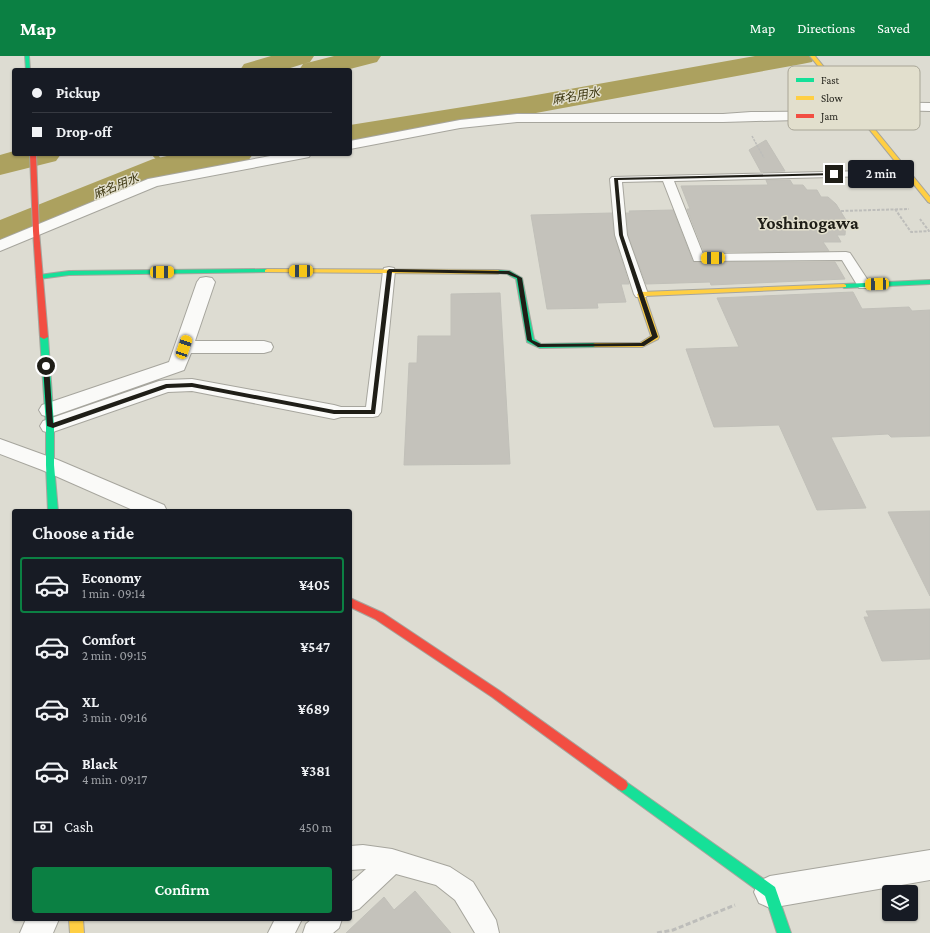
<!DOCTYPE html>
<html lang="en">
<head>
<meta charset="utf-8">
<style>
	:root { --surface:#171b24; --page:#242831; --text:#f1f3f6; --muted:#9ea1a6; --line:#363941; --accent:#0b8043 }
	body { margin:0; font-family:"Crimson Pro","Noto Sans JP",serif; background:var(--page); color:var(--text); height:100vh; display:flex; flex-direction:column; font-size:15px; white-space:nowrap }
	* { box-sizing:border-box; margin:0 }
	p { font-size:13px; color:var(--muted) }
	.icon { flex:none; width:22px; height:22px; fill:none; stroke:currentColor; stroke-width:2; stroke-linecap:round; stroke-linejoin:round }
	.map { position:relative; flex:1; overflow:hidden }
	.panel { position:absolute; left:12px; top:453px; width:340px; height:412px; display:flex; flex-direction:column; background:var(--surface); border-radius:4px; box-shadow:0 1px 3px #0004 }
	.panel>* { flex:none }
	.hud { position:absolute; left:12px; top:12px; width:340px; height:88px; border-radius:4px; box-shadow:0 1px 3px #0004; display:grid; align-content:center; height:88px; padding:0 20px; background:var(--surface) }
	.controls { position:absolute; left:882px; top:829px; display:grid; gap:8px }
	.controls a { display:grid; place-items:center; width:36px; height:36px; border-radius:4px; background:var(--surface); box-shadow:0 1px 3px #0004; font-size:20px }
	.end { position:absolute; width:18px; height:18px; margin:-9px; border:5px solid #1f1e17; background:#fff; box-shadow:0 0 0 2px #fff }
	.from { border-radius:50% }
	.bubble { position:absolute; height:28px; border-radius:4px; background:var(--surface); box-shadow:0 1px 3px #0004; font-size:13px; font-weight:600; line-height:28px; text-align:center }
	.car { position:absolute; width:12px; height:24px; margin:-12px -6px; border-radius:5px; box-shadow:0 0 3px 1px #0007; background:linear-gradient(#f5c518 24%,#345 0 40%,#f5c518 0 76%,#345 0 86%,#f5c518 0) }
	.hud b { display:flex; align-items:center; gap:14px; height:38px; font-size:15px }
	.hud b+b { border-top:1px solid var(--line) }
	.hud i { width:10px; height:10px; background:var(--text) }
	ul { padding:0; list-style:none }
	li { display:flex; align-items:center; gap:12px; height:56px; margin:0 8px 6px; padding:0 12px; border:2px solid transparent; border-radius:4px }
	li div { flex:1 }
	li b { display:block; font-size:15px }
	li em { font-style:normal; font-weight:600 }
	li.current { border-color:var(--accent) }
	li>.icon { width:36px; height:36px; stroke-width:1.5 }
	h2 { padding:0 20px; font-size:18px; line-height:48px }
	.pay { display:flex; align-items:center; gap:10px; height:44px; padding:0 20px; font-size:15px }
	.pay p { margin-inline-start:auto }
	.primary-button { display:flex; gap:8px; margin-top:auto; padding:8px 20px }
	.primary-button a { flex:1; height:46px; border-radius:4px; background:var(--accent); color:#fff; font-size:16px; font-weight:600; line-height:46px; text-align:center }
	header { display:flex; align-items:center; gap:24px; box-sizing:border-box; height:56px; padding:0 20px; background:var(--accent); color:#fff }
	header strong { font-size:19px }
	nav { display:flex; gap:22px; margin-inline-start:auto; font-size:14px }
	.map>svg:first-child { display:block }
</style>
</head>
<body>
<header>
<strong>Map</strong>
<nav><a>Map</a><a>Directions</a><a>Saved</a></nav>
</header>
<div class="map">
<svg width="930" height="877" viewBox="0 0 930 877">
	<rect width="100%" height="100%" fill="#dddcd2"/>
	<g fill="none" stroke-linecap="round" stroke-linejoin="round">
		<path fill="#aca15f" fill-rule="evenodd" d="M151,98H157L167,109V111H163Z"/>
		<path fill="#aca15f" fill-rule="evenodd" d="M271,0H314L310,6L303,8L334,0H381L377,6L346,14H299L303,8L284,14H240L244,8Z
			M755,0H816L812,6L802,8L525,59L350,89V69L525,41Z
			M14,95V98H61L56,105L0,119V99Z
			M176,98H253L248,105L173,119L70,161L13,186L0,189V164L153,103Z"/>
	</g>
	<path fill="#c4c2bb" stroke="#c1c0b9" d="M766,84L785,115L761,116L749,94Z
		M766,124H790L793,129H803L807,134H817L821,141H828L836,148L846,164L845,179H837L841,186H823L829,195L704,196L687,153H690L681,130L768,129Z
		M673,154L693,206H835L845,223L711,229L710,226L646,228L628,179L626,157H630L629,155Z
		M612,157L614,179L629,228H621L626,246L597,247L598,252L547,253L531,159Z
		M853,236L862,253L909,251L912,255L930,254V380L891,381L888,378L831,381L866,452L817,454L779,369L714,371L686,293L739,291L717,242Z
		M500,237L510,408L404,409L409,307H417L418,280H451V238Z
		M930,455V540L888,456Z
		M930,553V603L882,605L864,561H869L866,555Z
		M415,835L451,877H346L384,841L394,854Z"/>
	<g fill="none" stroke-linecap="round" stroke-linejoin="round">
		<defs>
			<path id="lane" d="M907,114L913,117L911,119L674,125L703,198L846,196L850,197L871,229L869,232H859L842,204L694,205L663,125L622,126L627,179L648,238L646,241H636L634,238L615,179L610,123L612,121Z
				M389,211L394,212L395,215L381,356L378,360L373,361H334L329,360L326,356L329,352L334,351H366L383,215L384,212Z
				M363,789L392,793L450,811L473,826L496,864L499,877H475L455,844L436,829L396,818L359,853L350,856V827L366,813L350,814V790Z
				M275,863H302L295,877H268Z
				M312,863H342L339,872L333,877H303L306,868Z"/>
			<path id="street" d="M854,46L930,47V55L849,53L848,50L849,47Z
				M861,55L866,56L868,59L866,62L723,66H517L460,72L350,93V85L460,64L517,58H723L751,56Z
				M281,98H311L309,101L304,102L157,130L0,195V184L148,123Z
				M206,221L212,222L215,226L195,285H264L271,287L273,291L271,295L264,297H191L184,314L56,359L49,361L42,359L39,354L42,349L169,306L197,226L200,222Z
				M192,323L334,349L341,351L344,356L341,361L334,363L192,335L168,336L50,377L43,375L40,370L43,365L159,325L166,324Z
				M0,383L58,404L164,449L167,455H135L42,414L0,398Z
				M930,794V824L770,852L759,847L754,836L759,825L770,820Z
				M26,863H59L53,877H20Z"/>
			<path id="fast" d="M25,0H29L30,14H26Z
				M267,213L269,214V216L69,219L39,223L36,221L39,219L69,215Z
				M498,214L510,215L522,222L534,283L541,288L595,287L599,289L598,291L540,292L527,286L516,223L507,218L496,217L495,216Z
				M930,224V228L844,232L841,230L844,228Z
				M41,279H44L48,281L54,370V409L58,455H48L46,409V370L40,281Z
				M622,723L775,831L791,877H777L765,840L618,733L616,729L618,725Z"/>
			<path id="slow" d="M810,0H815L930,141V147L928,146Z
				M267,213L498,214L501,216L498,218L265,216V214Z
				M844,228L846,229V231L645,240L659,281L658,283L642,291H595L591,289L595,287H640L651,280L637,238L641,236Z
				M69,863H83L84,877H70Z"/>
			<path id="jam" d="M30,98H36L39,175L48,281L44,283L40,281L33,175Z
				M350,542L383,557L500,635L626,725L628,729L626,733L622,735L618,733L492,641L375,563L350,551Z"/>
		</defs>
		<use href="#lane" stroke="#a6a59d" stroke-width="2"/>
		<use href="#street" stroke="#a6a59d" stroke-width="2"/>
		<use href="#fast" stroke="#a6a59d" stroke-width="2"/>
		<use href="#slow" stroke="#a6a59d" stroke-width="2"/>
		<use href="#jam" stroke="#a6a59d" stroke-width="2"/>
		<path stroke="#bdbdba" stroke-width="1.5" stroke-dasharray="2.5 1" stroke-linecap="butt" d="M752,80L764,102"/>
		<path stroke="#bdbdba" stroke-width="2" stroke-dasharray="3 1.5" stroke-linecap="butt" d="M895,153L911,176L929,175L920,163
			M841,155L909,153"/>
		<path stroke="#bdbdba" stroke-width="3" stroke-dasharray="5 2.5" stroke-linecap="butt" d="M657,877L673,874L735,849"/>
		<use href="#lane" fill="#fafaf8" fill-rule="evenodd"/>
		<use href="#street" fill="#fafaf8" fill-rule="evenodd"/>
		<use href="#fast" fill="#16e098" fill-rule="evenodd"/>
		<use href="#slow" fill="#ffcf43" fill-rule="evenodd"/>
		<use href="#jam" fill="#f24e42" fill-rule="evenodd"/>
	</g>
	<path fill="#1f1e17" d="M834,117L835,119L618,124L623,179L658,281L644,290L538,291L527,284L517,222L507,218L392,216L375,358H334L192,331L167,332L53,372L47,370L43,310L46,308L49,310L53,367L166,328L192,327L334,354H371L387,215L389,213L509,215L522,222L532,284L541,288L641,287L652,280L619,179L614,122Z"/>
	<g text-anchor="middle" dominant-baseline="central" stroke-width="3" stroke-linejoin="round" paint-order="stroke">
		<g font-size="12" font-style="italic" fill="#3d3711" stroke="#e2dfcd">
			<text transform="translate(576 40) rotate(-10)">麻名用水</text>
			<text transform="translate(116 130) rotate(-22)">麻名用水</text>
		</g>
		<g font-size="18" font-weight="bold" fill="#1f1e17" stroke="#e2dfcd">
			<text x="808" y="167">Yoshinogawa</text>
		</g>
	</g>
	<rect x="788" y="10" width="132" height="64" rx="6" fill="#e2dfcd" stroke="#a8a596" stroke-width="1"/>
	<rect x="796" y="22" width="18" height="4" fill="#16e098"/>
	<rect x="796" y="40" width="18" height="4" fill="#ffcf43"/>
	<rect x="796" y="58" width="18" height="4" fill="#f24e42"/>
	<g font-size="11" fill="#1f1e17">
		<text x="821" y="28">Fast</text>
		<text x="821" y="46">Slow</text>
		<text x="821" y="64">Jam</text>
	</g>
</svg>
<div class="controls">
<a><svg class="icon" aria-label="layers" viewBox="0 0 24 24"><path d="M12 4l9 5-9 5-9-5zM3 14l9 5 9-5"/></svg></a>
</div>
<i class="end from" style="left:46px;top:310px"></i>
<i class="end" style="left:834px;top:118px"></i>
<div class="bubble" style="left:848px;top:104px;width:66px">2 min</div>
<i class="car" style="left:713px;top:202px;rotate:269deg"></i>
<i class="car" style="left:301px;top:215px;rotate:269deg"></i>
<i class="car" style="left:162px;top:216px;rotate:89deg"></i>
<i class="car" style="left:877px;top:228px;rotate:268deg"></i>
<i class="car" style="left:184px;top:291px;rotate:19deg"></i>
<div class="hud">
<b><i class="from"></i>Pickup</b>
<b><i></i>Drop-off</b>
</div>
<section class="panel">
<h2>Choose a ride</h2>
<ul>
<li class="current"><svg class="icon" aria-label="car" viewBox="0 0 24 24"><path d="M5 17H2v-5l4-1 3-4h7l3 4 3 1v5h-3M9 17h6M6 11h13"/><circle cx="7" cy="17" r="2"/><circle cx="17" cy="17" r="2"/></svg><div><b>Economy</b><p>1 min · 09:14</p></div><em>¥405</em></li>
<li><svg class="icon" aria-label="car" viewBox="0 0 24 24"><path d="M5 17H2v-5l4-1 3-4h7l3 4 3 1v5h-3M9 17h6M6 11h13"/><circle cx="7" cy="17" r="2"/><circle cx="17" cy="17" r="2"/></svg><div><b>Comfort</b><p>2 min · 09:15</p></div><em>¥547</em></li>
<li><svg class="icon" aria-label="car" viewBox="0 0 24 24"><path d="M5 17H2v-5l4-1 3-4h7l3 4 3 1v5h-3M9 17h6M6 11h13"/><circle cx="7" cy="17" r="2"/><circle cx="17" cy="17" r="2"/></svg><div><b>XL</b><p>3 min · 09:16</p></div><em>¥689</em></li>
<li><svg class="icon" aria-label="car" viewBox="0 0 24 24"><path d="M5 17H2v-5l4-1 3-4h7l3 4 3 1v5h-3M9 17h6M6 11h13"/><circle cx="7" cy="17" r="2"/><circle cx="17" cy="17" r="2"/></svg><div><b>Black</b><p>4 min · 09:17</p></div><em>¥381</em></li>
</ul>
<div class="pay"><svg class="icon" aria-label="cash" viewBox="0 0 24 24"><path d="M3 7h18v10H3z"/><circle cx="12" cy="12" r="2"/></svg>Cash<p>450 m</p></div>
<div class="primary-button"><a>Confirm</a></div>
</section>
</div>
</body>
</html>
